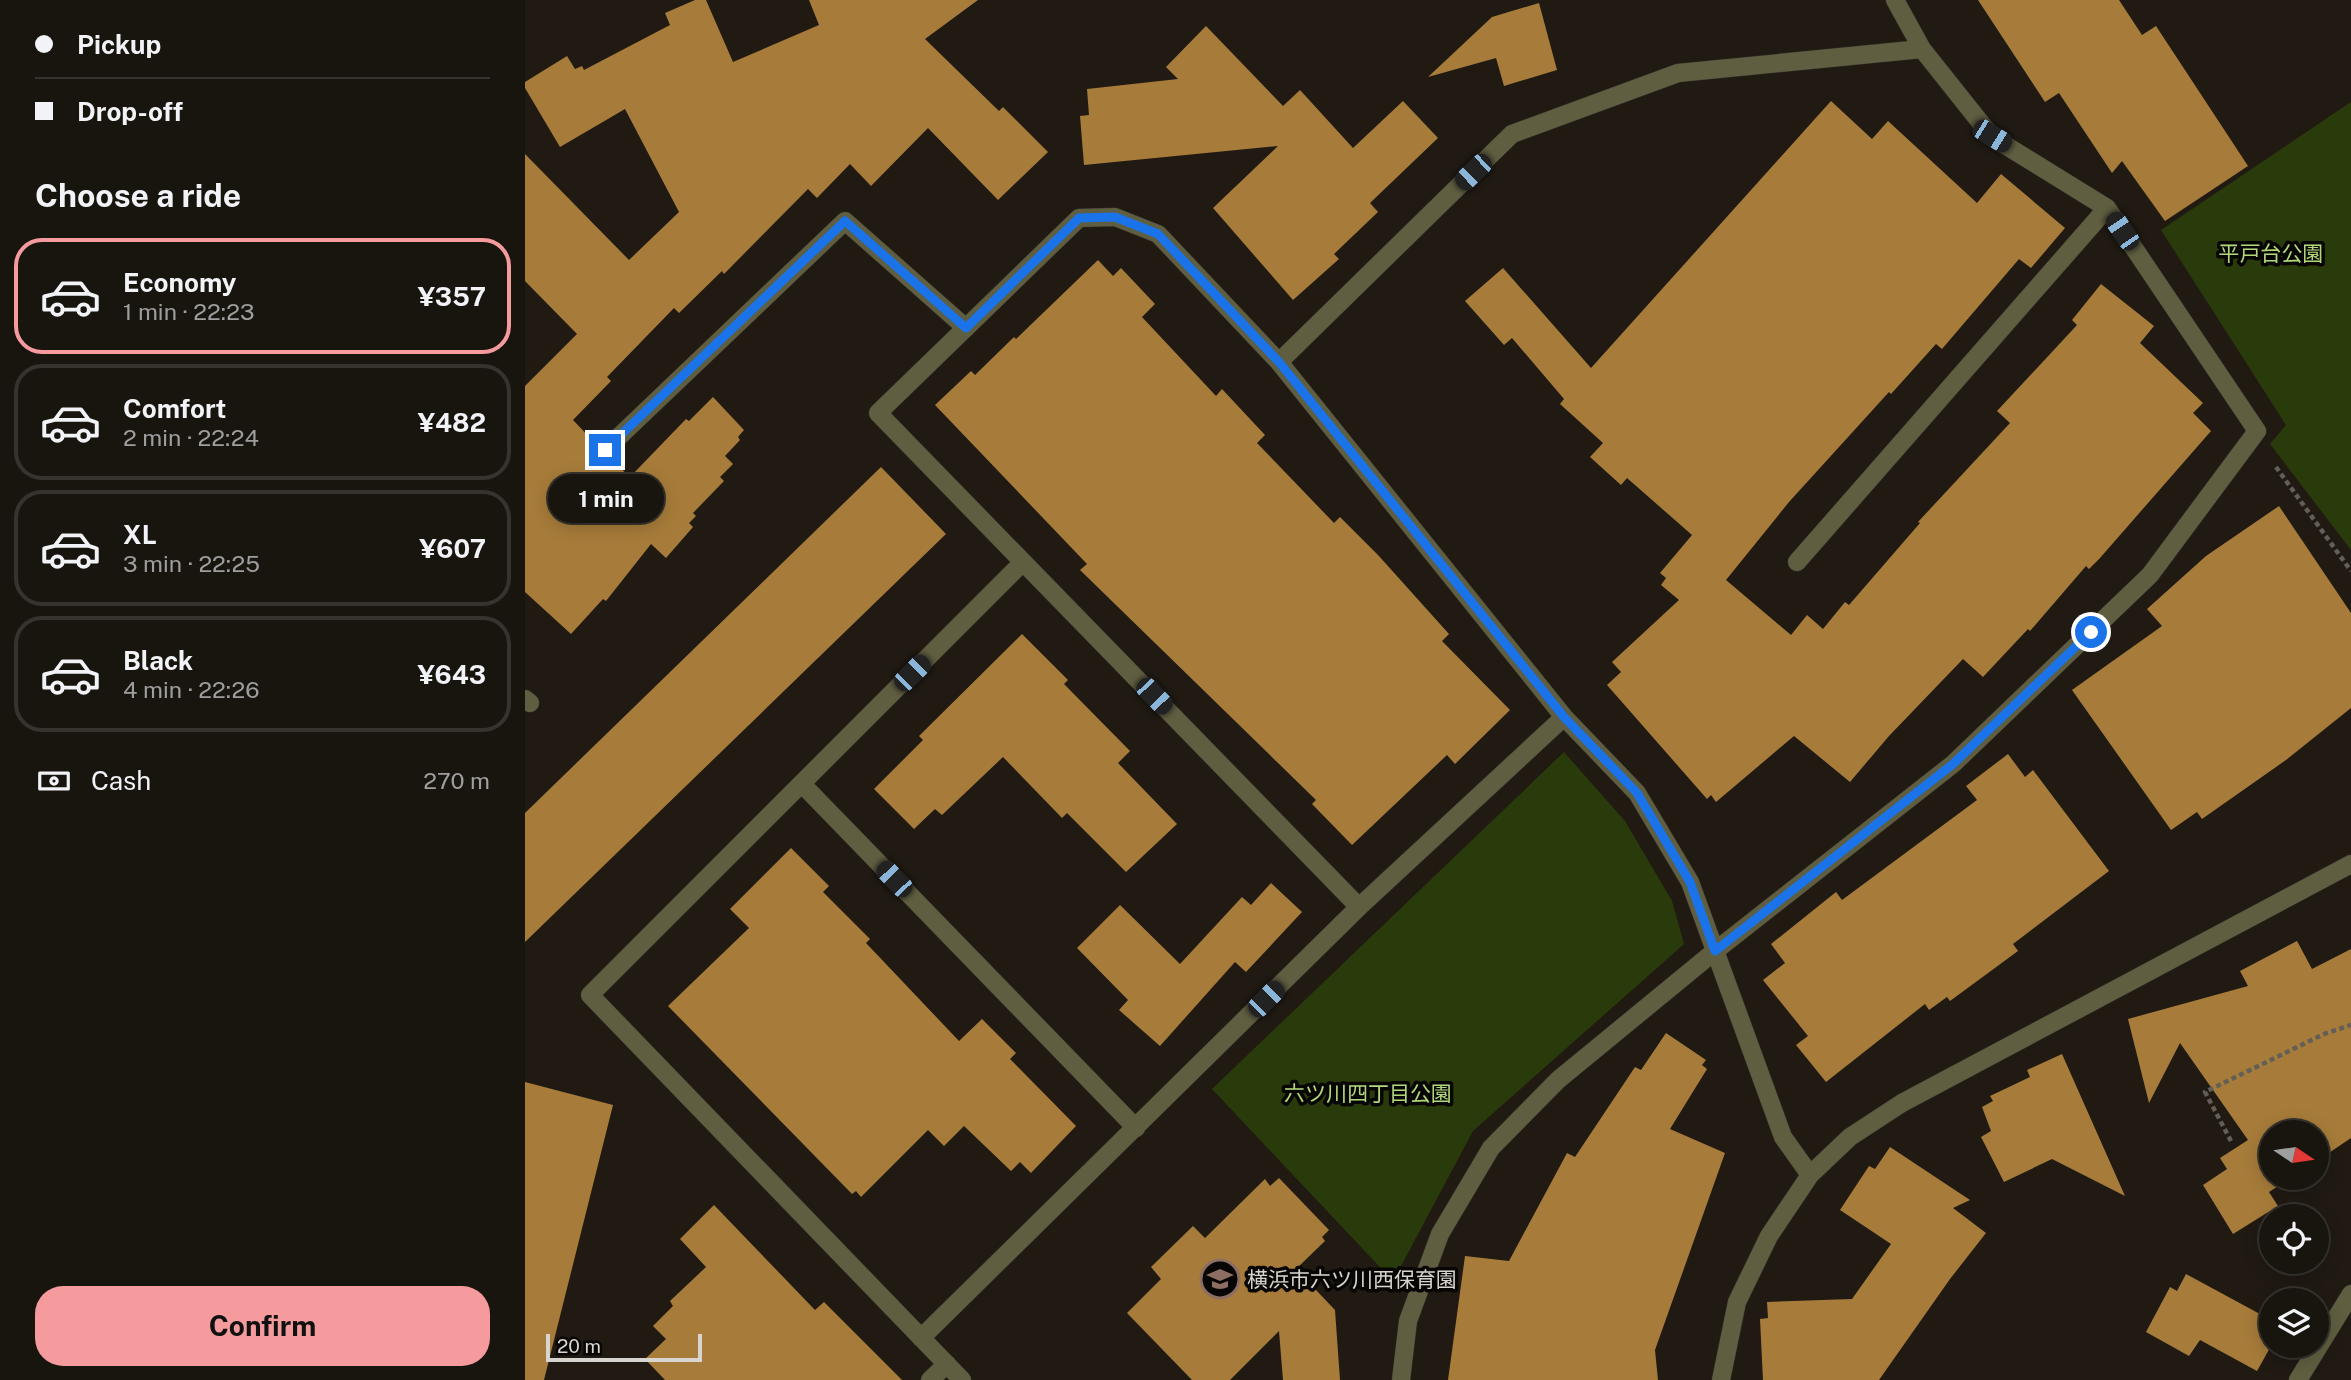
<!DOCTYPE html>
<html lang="en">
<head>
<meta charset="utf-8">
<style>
	:root { --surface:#18140e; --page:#211d17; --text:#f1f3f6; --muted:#9f9e9e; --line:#36332e; --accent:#f59b9d }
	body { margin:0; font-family:"Public Sans","Noto Sans JP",sans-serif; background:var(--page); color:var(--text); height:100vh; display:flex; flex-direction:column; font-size:26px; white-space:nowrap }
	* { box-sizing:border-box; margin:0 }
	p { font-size:23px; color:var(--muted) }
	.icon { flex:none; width:38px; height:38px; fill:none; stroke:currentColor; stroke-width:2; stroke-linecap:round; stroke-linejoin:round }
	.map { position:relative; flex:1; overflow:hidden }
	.drawer { display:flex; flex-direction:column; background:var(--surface); width:525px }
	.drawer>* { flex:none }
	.top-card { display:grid; align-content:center; height:154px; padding:0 35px; background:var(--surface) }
	.needle { width:46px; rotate:103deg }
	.controls { position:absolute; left:1734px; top:1120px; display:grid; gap:14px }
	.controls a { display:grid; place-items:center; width:70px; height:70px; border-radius:50%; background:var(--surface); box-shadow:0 4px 18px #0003,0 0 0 2px var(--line); font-size:35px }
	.scale { position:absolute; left:21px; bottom:18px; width:156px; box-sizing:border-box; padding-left:7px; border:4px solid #d8d4cf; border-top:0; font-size:19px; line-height:24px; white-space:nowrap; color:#d8d4cf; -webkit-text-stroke:5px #080604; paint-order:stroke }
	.end { position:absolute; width:32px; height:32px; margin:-16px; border:9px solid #1a73e8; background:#fff; box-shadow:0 0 0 4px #fff }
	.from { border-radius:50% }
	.bubble { position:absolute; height:49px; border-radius:24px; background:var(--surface); box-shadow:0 4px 18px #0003,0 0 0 2px var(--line); font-size:23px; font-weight:700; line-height:49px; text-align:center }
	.car { position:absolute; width:21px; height:42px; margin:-21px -10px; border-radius:9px; box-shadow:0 0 5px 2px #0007; background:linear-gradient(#222 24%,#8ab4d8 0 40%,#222 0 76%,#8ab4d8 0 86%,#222 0) }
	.top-card b { display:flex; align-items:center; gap:24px; height:66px; font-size:26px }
	.top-card b+b { border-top:2px solid var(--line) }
	.top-card i { width:18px; height:18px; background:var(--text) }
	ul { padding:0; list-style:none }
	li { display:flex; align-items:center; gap:21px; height:116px; margin:0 14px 10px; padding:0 21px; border:4px solid var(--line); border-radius:28px }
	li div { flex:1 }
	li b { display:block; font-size:26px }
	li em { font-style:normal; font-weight:700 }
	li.selected { border-color:var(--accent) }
	li>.icon { width:63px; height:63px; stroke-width:1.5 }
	h2 { padding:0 35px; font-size:32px; line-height:84px }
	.pay { display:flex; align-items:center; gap:18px; height:77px; padding:0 35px; font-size:26px }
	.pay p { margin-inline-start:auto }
	.action { display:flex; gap:14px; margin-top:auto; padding:14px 35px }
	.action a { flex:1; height:80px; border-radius:28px; background:var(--accent); color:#111; font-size:28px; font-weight:700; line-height:80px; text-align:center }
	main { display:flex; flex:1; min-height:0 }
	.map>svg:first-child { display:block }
</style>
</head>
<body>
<main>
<section class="drawer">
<div class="top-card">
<b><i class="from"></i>Pickup</b>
<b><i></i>Drop-off</b>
</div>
<h2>Choose a ride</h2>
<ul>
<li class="selected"><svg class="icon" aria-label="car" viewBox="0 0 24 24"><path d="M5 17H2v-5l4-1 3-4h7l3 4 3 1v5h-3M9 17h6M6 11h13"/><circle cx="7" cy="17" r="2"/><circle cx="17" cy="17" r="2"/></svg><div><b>Economy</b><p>1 min · 22:23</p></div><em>¥357</em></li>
<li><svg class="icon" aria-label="car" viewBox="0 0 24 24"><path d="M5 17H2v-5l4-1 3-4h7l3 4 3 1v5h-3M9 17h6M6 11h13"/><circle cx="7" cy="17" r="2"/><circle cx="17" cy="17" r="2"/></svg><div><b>Comfort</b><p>2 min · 22:24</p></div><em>¥482</em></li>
<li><svg class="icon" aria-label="car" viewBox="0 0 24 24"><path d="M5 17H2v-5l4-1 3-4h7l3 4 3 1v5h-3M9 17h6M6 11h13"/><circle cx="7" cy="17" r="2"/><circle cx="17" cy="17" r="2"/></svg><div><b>XL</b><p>3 min · 22:25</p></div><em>¥607</em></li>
<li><svg class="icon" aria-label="car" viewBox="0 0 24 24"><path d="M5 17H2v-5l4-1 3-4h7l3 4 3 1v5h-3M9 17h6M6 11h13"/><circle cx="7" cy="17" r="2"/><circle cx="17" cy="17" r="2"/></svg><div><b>Black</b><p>4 min · 22:26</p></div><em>¥643</em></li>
</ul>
<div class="pay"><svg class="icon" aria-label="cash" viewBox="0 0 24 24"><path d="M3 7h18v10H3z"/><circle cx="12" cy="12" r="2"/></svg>Cash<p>270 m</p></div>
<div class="action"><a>Confirm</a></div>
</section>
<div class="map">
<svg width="1826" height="1380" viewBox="0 0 1826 1380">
	<rect width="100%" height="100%" fill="#201a13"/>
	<path fill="#2a3b0b" d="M1826,102V550L1745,444L1761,425L1636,230Z
		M1039,752L1100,821L1147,901L1159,944L948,1131L868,1281L687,1089Z"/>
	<path fill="#a77c3a" d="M170,0H181L208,62L294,25L284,0H453L400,39L474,111L478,107L523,152L473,200L403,128L346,186L325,164L292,198L283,189L199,274L197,271L154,313L149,308L82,377L86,381L48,420L71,444L69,452L72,458L77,461L86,459L105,477L161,419L164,421L188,397L219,430L213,437L215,440L200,456L208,464L195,477L199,481L168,513L171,516L164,523L168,527L141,558L126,544L81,601L78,599L46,634L0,592V386L52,334L0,281V154L104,260L154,212L100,109L35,147L0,88V82L42,56L50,69L57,66L59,70L145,25L140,13Z
		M1453,0H1594L1617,35L1631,26L1723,166L1640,221L1597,161L1587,173L1534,93L1520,102Z
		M1014,3L1032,70L979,86L971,58L903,77L967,17Z
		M681,26L758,106L775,90L828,148L878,101L913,138L845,203L853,212L809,254L814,259L768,300L688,208L753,146L559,165L555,116L564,115L562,89L653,79L641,67Z
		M1306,101L1347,139L1363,121L1452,203L1476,174L1540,228L1506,268L1494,259L1417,349L1411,344L1366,394L1364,392L1264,502L1201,580L1266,635L1282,615L1298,629L1320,602L1324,605L1395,523L1393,522L1485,423L1472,411L1552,325L1547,320L1576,284L1629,326L1615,343L1678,403L1668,413L1686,431L1575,558L1564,569L1561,566L1505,631L1503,629L1458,677L1438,659L1364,736L1325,782L1269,736L1191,802L1186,795L1182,799L1082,685L1096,672L1087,662L1154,600L1136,585L1141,578L1135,573L1167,535L1102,478L1096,485L1065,457L1078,443L1035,404L1039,399L987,338L979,345L940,301L978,268L1066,368Z
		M573,260L588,276L596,268L630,304L617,317L691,396L697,389L740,435L732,443L809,523L815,517L853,555L924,634L917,641L985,710L930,764L922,755L827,845L787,804L791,800L555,570L562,564L410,405L446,371L450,375L489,337L491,339Z
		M356,467L421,534L0,942V813Z
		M1754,506L1826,613V708L1761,760L1677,819L1672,812L1646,830L1547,690L1637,626L1622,609L1681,556Z
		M497,634L543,680L539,684L605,751L593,763L652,824L601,872L542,813L537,818L478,757L417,815L410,809L389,829L349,789L398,740L394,736Z
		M1483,754L1500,777L1508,770L1584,871L1488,944L1493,951L1425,1001L1422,997L1404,1010L1400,1004L1301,1082L1271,1045L1283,1036L1238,980L1260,963L1246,944L1311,892L1317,900L1452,800L1441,786Z
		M266,848L304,886L298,892L345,939L341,943L434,1041L457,1019L491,1053L485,1059L551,1126L506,1173L495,1162L486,1171L439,1126L419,1146L403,1130L336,1197L331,1191L327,1194L143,1006L224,928L205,909Z
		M746,883L777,912L721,972L710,962L635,1046L594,1010L603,1000L552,948L595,905L655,964L717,897L726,905Z
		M1772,941L1787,969L1826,949V1138L1792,1161V1132H1746V1178H1766L1744,1192L1753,1206L1708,1234L1678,1185L1702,1169L1695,1158L1723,1140L1655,1043L1624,1103L1603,1019L1723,986L1715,971Z
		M1141,1033L1181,1060L1177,1065L1182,1069L1145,1129L1200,1153L1130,1350L1133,1380H923L940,1256L984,1261L1042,1153L1050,1157L1110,1067L1116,1070Z
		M1537,1054L1600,1196L1527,1159L1479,1182L1456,1137L1466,1131L1457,1107L1468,1101L1465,1096L1505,1077L1502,1070Z
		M0,1082L88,1105L19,1380H0Z
		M1365,1147L1445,1200L1428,1208L1461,1233L1425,1279L1354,1380H1238L1235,1319L1243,1318L1242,1302L1327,1299L1366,1244L1315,1210L1344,1166L1350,1169Z
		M754,1178L804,1230L797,1237L800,1241L771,1269L810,1310L815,1380H758L754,1331L705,1380H667L602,1313L636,1279L626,1267L668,1226L680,1238L740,1179L745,1186Z
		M189,1205L290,1310L299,1302L377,1380H140L120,1359L141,1339L128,1326L148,1306L145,1301L181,1267L155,1239Z
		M1661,1274L1746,1320V1346L1732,1371L1675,1340L1664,1356L1621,1332L1645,1287L1652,1291Z"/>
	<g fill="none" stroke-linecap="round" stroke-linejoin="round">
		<defs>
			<path id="lane" d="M0,699L5,703"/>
			<path id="street" d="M754,362L987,134L1153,73L1397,49
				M80,450L320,221L441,328
				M1272,562L1582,208
				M277,784L611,1128
				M834,907L353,413L554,218L590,217L633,234L754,362L1039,717L1112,793L1165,882L1258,1137L1285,1175
				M396,1338L834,907L1039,717
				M405,1380L422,1364
				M437,1380L65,995L498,562
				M876,1380L883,1321L915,1234L966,1148L1033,1080L1190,951L1428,764L1625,575L1732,431L1582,208L1467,137L1397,49L1370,0
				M1196,1380L1212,1302L1244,1236L1285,1175L1325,1137L1377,1103L1826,864
				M1773,1380L1826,1294"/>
		</defs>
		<use href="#lane" stroke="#3a342d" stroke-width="19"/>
		<use href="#street" stroke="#3a342d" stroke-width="19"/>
		<path stroke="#635e58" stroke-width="4.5" stroke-dasharray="5 3.5" stroke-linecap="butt" d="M1751,467L1826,571
			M1706,1141L1680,1092L1799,1034L1826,1025"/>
		<use href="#lane" stroke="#605e41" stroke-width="18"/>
		<use href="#street" stroke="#605e41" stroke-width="18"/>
	</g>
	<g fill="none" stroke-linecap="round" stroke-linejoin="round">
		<path stroke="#1a73e8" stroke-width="9" d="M80,450L320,221L441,328L554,218L590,217L633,234L754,362L1039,717L1112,793L1165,882L1190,951L1428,764L1566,632"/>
	</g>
	<defs>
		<symbol id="school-ring" viewBox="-11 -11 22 22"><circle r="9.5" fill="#080604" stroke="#8d6e63" stroke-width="1.5"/><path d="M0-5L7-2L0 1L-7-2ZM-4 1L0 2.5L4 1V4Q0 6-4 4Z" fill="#8d6e63"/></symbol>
	</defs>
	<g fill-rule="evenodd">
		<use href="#school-ring" x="673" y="1257" width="44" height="44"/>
	</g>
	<g text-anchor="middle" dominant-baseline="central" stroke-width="7" stroke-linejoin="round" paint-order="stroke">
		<g font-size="21" fill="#b1d97b" stroke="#080604">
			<text x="1746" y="253">平戸台公園</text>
			<text x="843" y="1093">六ツ川四丁目公園</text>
		</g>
		<g font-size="21" fill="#d8d4cf" stroke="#080604" text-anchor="start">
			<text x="722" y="1279">横浜市六ツ川西保育園</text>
		</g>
	</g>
</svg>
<div class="controls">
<a><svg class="needle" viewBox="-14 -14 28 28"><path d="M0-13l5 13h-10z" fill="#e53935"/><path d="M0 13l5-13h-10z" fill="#9f9e9e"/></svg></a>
<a><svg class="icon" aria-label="locate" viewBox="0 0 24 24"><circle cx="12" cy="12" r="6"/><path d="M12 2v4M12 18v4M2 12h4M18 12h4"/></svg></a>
<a><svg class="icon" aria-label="layers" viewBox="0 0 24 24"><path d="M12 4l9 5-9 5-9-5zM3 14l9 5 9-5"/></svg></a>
</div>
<div class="scale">20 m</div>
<i class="end from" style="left:1566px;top:632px"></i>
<i class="end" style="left:80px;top:450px"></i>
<div class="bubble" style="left:23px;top:474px;width:116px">1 min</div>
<i class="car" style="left:1467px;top:136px;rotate:122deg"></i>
<i class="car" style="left:948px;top:172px;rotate:226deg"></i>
<i class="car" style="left:1597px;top:231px;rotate:326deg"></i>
<i class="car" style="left:387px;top:673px;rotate:45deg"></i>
<i class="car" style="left:629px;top:696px;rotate:136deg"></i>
<i class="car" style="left:369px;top:879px;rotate:316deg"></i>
<i class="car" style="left:741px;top:999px;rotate:45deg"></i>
</div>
</main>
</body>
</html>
